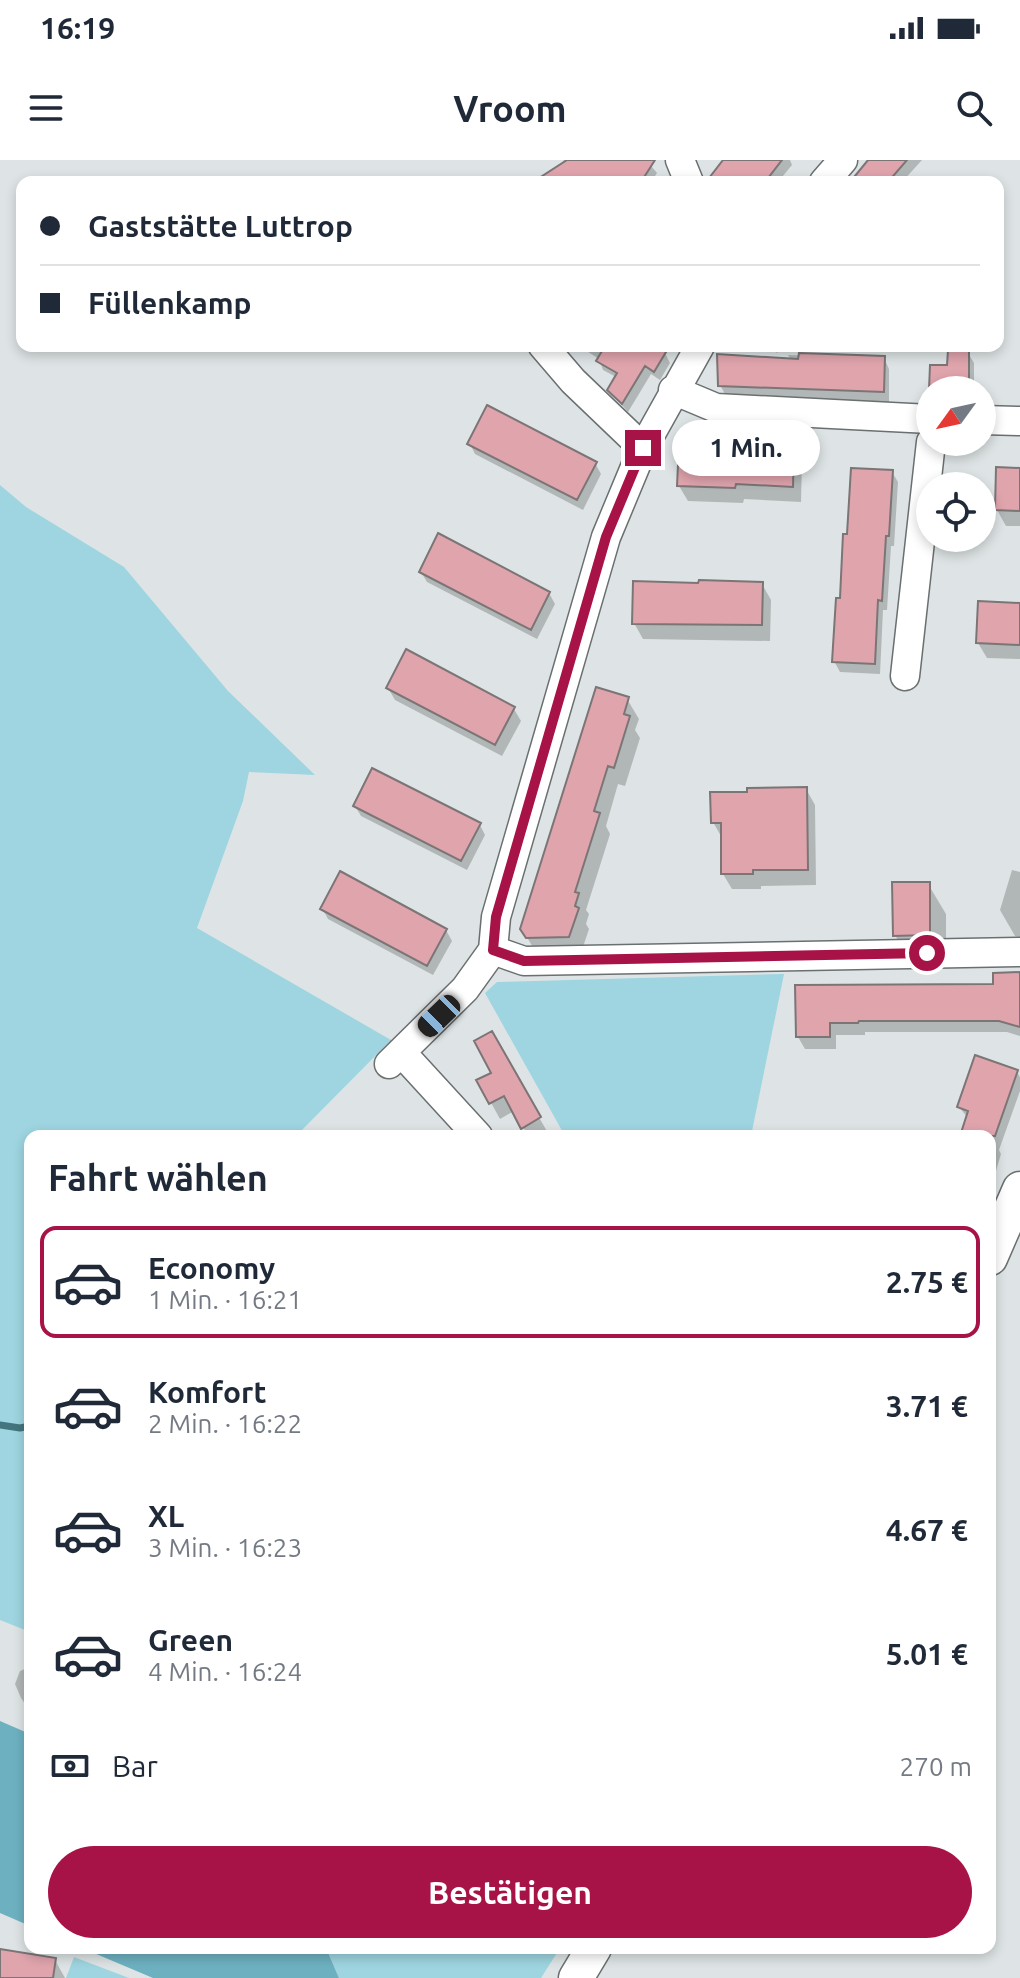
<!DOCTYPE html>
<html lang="de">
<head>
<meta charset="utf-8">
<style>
	:root { --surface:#fff; --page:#f6f6f7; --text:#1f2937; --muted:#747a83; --line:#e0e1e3; --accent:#a81347 }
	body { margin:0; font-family:Ubuntu,sans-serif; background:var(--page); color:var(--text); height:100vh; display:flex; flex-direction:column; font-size:30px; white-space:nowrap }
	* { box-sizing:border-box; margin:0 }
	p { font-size:26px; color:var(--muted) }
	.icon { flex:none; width:44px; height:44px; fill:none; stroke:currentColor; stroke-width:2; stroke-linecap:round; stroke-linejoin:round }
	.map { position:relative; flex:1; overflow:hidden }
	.panel { position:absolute; left:24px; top:970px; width:972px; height:824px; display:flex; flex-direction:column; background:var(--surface); border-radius:16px; box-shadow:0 4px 12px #0003 }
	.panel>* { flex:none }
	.banner { position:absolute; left:16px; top:16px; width:988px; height:176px; border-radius:16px; box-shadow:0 4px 12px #0003; display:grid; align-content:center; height:176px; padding:0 24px; background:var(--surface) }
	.needle { width:52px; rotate:237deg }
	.tools { position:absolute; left:916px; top:216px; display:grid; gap:16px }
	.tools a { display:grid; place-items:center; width:80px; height:80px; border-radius:50%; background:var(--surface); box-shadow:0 4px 12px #0003; font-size:40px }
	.end { position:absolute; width:36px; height:36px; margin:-18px; border:10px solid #a81347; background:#fff; box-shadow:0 0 0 4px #fff }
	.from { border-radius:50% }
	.bubble { position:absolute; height:56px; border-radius:28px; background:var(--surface); box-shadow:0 4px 12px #0003; font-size:26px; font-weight:700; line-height:56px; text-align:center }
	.car { position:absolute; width:24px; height:48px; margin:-24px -12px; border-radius:10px; box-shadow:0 0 6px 2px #0007; background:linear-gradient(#222 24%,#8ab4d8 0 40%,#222 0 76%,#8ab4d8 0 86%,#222 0) }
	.banner b { display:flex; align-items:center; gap:28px; height:76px; font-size:30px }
	.banner b+b { border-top:2px solid var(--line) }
	.banner i { width:20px; height:20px; background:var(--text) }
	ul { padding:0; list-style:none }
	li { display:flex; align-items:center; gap:24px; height:112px; margin:0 16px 12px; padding:0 8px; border:4px solid transparent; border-radius:16px }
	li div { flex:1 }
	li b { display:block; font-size:30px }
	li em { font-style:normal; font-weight:700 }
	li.selected { border-color:var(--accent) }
	li>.icon { width:72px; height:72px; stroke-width:1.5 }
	h2 { padding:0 24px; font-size:36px; line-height:96px }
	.pay { display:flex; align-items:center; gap:20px; height:88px; padding:0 24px; font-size:30px }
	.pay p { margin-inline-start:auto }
	.button { display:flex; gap:16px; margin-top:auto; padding:16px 24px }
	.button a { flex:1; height:92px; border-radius:48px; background:var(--accent); color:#fff; font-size:32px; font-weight:700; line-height:92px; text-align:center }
	.status { display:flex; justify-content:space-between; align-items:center; height:56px; padding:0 40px; background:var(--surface); direction:ltr }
	.status svg { height:22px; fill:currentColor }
	header { display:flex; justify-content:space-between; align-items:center; height:104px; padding:0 24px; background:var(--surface); font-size:36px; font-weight:700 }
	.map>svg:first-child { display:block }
</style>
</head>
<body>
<div class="status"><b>16:19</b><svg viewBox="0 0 49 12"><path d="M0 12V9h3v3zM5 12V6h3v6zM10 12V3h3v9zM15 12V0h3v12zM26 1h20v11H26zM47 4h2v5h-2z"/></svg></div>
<header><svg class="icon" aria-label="menu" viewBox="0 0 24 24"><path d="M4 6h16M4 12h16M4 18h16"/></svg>Vroom<svg class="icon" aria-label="search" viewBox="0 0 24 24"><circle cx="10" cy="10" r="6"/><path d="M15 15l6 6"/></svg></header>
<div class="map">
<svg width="1020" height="1818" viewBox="0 0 1020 1818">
	<rect width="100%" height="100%" fill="#dee4e5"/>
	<path fill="#9ed5e0" d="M0,325L26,347L124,407L228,531L315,615L249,612L243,641L197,768L391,880L296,976H30V1458L25,1470L0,1460Z
		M784,814L751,976H565L485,833L497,822Z
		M326,1788H560L541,1818H339Z
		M74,1797L129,1818H66Z"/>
	<path fill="#6db1c0" d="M0,1561L30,1574V1766L0,1753Z
		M82,1788H326L339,1818H153Z"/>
	<path fill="#0003" d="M564,0H646L657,13L651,22H530L533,18L538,21L560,7Z
		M726,0H790L792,5L778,22H708Z
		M871,0H922L902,22H852Z
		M579,186H654L665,193L670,203L660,220L651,214L628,252L609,230L616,217L603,210L599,199Z
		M767,186H781L777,193Z
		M968,193L974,203V230H931L949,207Z
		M788,195L884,198L889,209V242L726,236L720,225L791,200Z
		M470,284L595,303L601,314L583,350L475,294Z
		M793,286L802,301L801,342L744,339L743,343L688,341L679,326Z
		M1020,309V366H1006L997,350Z
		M892,312L898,322L894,386H891L887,450H883L880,514L840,512L834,501L849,376Z
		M421,412L549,433L555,444L537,479L427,422Z
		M762,424L771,440L770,481L643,479L634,463Z
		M1020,445V499L987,498L978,483Z
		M388,528L514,549L521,561L502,596L395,540Z
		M627,539L639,559L635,570L640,578L625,626L618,624L606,666L610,674L586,750L589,754L586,764L589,769L580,796L534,789L522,769Z
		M806,629L815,645L816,725L761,726V729H732L723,714L722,678L713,662Z
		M355,646L480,665L485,675L467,710L361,656Z
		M1012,710L1020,712V777L1015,776L1000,750Z
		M928,724L946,754V804L912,805L895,775Z
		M322,748L446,770L452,781L433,815L328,759Z
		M1020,814V876L1007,872H865V875H836V889H805L798,877L797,827L995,826Z
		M491,874L548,973L544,976H528L514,951L500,959L479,921L494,913Z
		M1017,912L1020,917V931L999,990L1001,994L990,1031V976H962L968,958L959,947Z
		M30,1507V1551L21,1538L15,1524L20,1511Z
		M0,1791L55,1800L65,1818H0Z"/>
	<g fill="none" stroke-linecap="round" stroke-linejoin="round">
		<path stroke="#44757f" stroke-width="7" d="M0,1265L20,1268L30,1266"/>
	</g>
	<path fill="#e0a4ad" stroke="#7b7576" stroke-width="2" d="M567,0H655L641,22H533Z
		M723,0H782L765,22H706Z
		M868,0H907L888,22H850Z
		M605,186H658L666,192L654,212L645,206L622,244L607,230L617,213L596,201Z
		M948,190L969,191V230H929L930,205H947Z
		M799,193L885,196L884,232L718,226L717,194L798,199Z
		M487,245L597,302L577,340L467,284Z
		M737,282L794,284L793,327L736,324L735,328L677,326L679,283L737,285Z
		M996,307L1020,308V351L995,350Z
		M851,308L893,310L889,376H886L882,441L878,440L875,504L832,502L836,438H840L843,374H847Z
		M438,373L550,432L531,470L419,412Z
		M699,420L763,422L762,465L632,464L633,421L698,423Z
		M978,441L1020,443V485L976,483Z
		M406,489L515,547L495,585L386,528Z
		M596,527L629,537L624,554L630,556L614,608L608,606L594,651L600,653L575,732L579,733L575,746L579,748L569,777L526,778L520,769Z
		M372,608L481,663L461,701L353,646Z
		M807,627L808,710H753V714H721V663H711L710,632H747V628Z
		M340,711L447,769L427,806L320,749Z
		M892,722H930V775L893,776Z
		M1020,812V867L999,861H859L858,863H830V877H796L795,825L993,824V813Z
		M492,871L541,957L521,969L504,936L489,944L476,920L491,913L474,881Z
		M975,895L1018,910L995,976H960L968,951L957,947Z
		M0,1789L56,1798L53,1818H0Z"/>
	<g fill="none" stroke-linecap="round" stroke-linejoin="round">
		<defs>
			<path id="minor" d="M680,0L689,22
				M824,22L843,0
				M543,186L573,221L643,288
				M673,230L716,248L930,259
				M982,260L1020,261
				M905,516L931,282
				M493,790L524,801L1020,792
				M401,892L478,976
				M389,904L465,829L493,790L496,757L606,377L643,288L700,186"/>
			<path id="major" d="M990,1098L1020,1029
				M576,1818L594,1788"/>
		</defs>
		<use href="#minor" stroke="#6a6f70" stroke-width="31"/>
		<use href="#major" stroke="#6a6f70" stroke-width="37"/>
		<use href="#minor" stroke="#fff" stroke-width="28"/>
		<use href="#major" stroke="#fff" stroke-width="34"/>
	</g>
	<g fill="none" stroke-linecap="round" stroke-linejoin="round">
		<path stroke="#a81347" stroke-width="10" d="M643,288L606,377L496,757L493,790L524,801L927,793"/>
	</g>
</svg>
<div class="tools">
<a><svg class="needle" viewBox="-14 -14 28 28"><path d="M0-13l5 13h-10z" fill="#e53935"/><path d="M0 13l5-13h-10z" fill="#747a83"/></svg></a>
<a><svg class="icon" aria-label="locate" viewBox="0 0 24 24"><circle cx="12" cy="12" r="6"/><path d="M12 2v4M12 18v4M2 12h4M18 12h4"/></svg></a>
</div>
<i class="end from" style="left:927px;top:793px"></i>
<i class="end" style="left:643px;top:288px"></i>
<div class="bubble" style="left:672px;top:260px;width:148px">1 Min.</div>
<i class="car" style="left:439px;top:856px;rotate:226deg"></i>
<div class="banner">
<b><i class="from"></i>Gaststätte Luttrop</b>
<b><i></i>Füllenkamp</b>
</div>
<section class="panel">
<h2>Fahrt wählen</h2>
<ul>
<li class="selected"><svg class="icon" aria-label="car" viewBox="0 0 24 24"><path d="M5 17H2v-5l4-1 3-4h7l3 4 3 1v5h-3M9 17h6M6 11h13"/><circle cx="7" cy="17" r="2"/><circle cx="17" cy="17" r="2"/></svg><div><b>Economy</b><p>1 Min. · 16:21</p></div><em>2.75 €</em></li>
<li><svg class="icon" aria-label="car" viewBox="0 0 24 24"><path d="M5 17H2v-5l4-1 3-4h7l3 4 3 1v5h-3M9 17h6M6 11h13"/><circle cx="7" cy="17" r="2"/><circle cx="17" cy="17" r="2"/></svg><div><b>Komfort</b><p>2 Min. · 16:22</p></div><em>3.71 €</em></li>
<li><svg class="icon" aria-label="car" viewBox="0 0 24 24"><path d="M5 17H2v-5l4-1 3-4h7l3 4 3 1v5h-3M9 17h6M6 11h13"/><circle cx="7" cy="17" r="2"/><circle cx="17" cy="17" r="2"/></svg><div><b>XL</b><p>3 Min. · 16:23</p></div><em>4.67 €</em></li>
<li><svg class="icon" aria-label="car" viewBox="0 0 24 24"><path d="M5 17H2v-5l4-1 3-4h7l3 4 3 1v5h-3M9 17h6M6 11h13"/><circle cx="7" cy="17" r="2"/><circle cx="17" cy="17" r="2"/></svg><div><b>Green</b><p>4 Min. · 16:24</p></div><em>5.01 €</em></li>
</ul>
<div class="pay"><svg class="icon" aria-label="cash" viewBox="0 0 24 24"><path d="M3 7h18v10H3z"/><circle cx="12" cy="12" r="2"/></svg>Bar<p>270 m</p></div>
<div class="button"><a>Bestätigen</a></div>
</section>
</div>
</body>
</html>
